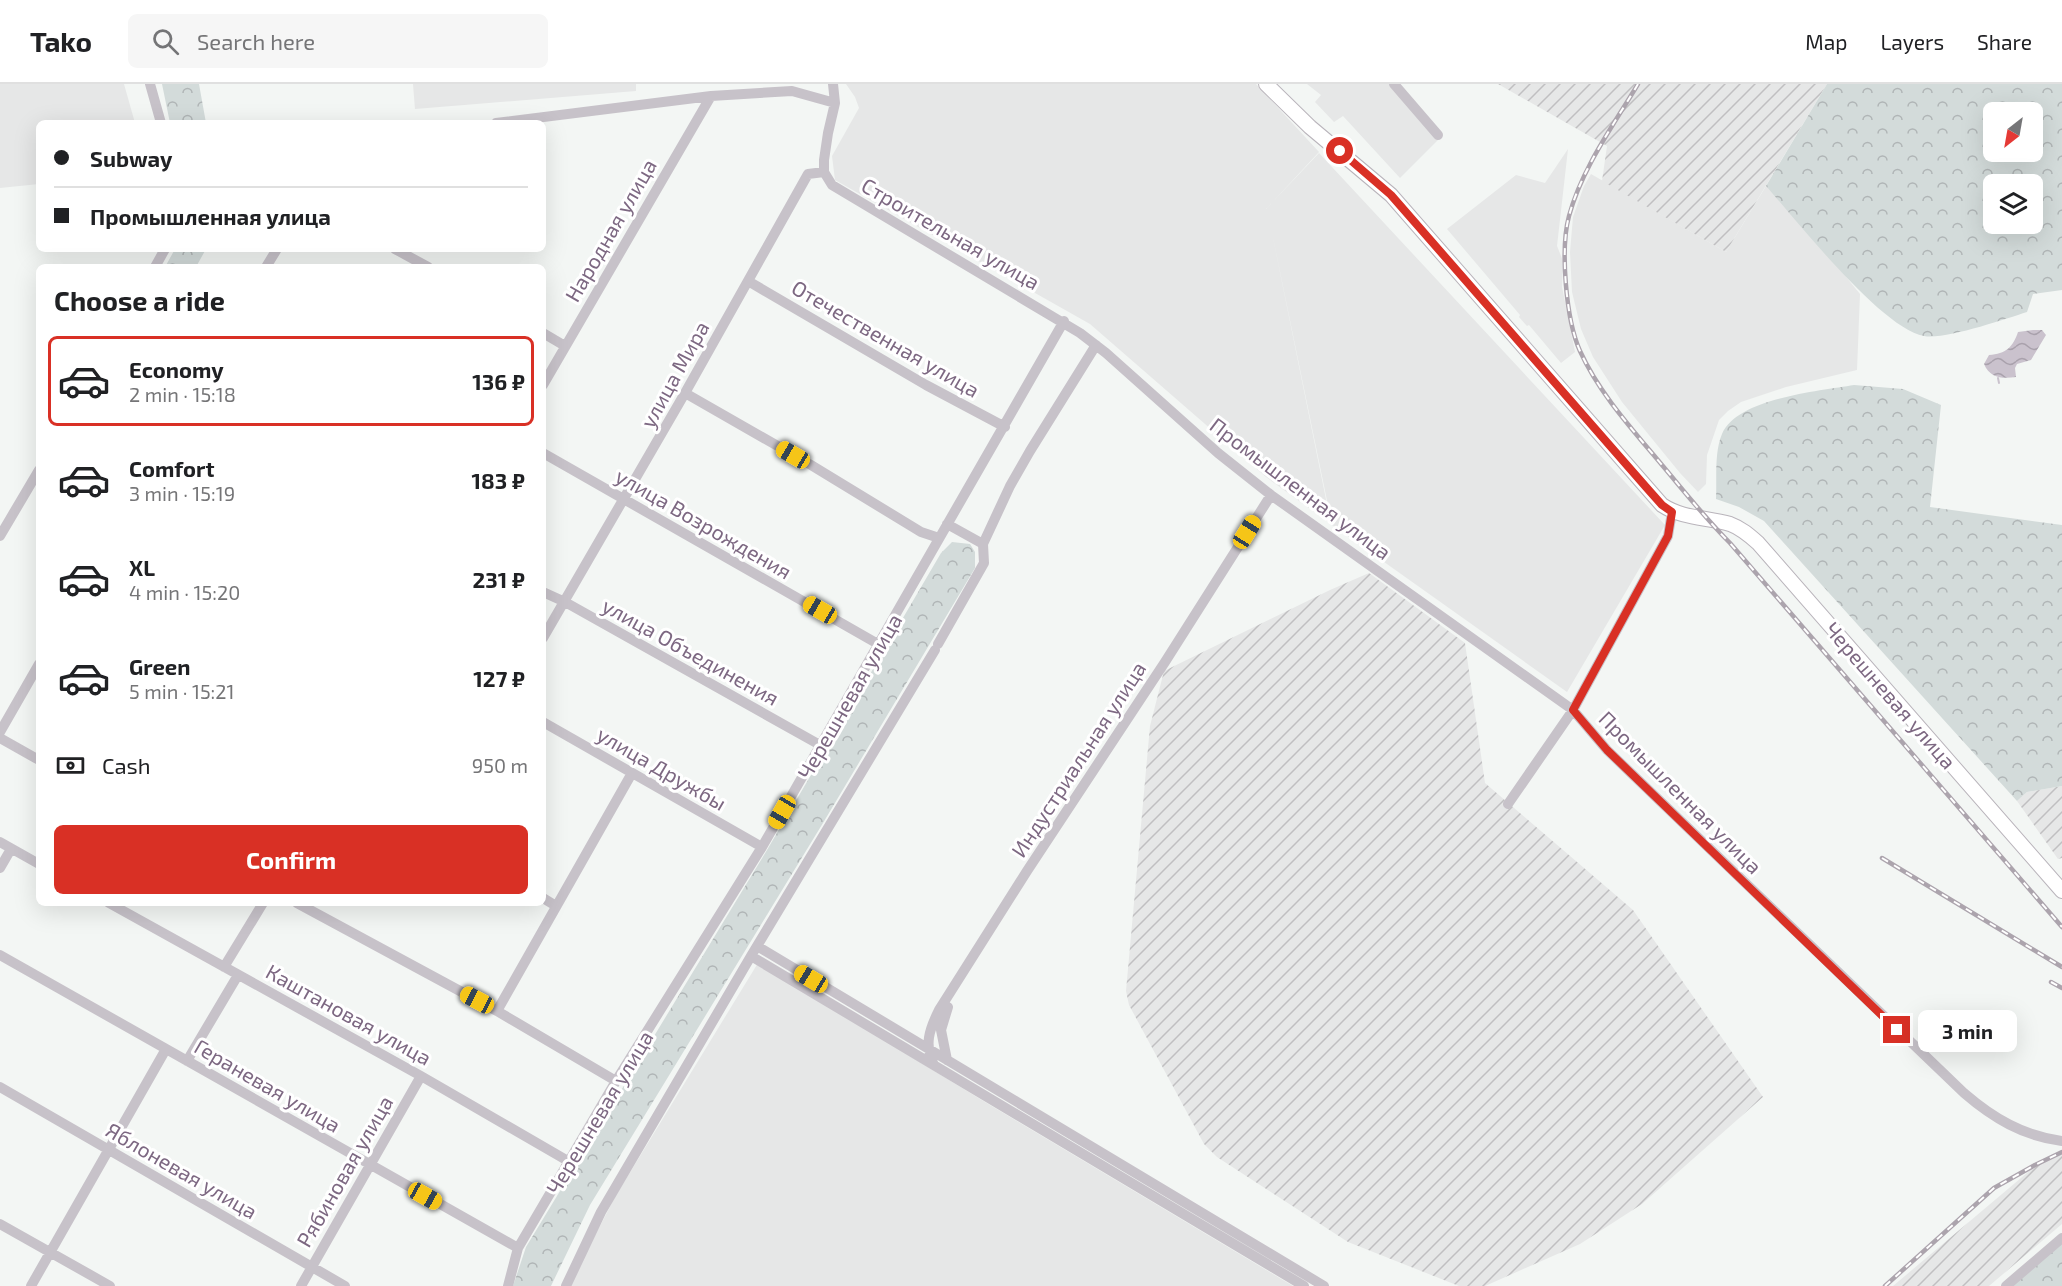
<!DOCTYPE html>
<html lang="en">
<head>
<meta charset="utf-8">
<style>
	:root { --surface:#fff; --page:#f6f6f6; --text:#202124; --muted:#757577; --line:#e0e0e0; --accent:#d93025 }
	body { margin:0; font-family:"Exo 2",sans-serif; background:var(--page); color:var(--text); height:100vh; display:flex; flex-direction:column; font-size:22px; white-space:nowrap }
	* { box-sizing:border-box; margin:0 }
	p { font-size:20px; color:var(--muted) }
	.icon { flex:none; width:33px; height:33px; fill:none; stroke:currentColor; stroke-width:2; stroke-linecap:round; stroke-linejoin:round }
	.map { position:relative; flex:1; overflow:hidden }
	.drawer { position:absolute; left:36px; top:180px; width:510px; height:642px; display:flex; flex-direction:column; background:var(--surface); border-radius:9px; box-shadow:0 6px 24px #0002 }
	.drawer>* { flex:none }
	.banner { position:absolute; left:36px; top:36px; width:510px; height:132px; border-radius:9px; box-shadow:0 6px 24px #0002; display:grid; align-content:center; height:132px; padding:0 18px; background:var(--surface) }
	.needle { width:39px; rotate:211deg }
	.fabs { position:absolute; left:1983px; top:18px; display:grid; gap:12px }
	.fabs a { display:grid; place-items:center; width:60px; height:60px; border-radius:9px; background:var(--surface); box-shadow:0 6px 24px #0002; font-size:30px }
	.end { position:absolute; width:27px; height:27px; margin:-14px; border:8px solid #d93025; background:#fff; box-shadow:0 0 0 3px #fff }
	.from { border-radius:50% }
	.bubble { position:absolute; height:42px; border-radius:9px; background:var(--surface); box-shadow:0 6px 24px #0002; font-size:20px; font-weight:700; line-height:42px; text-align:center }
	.car { position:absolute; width:18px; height:36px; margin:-18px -9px; border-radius:8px; box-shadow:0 0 4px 2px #0007; background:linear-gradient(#f5c518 24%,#345 0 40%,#f5c518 0 76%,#345 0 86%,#f5c518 0) }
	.banner b { display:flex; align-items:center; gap:21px; height:57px; font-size:22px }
	.banner b+b { border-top:2px solid var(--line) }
	.banner i { width:15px; height:15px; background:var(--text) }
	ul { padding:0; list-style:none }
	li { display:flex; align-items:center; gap:18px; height:90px; margin:0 12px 9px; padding:0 6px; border:3px solid transparent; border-radius:9px }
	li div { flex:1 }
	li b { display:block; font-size:22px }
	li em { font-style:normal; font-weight:700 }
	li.active { border-color:var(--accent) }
	li>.icon { width:54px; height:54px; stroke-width:1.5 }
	h2 { padding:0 18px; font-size:27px; line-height:72px }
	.pay { display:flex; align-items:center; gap:15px; height:66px; padding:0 18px; font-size:22px }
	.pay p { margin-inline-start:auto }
	.cta { display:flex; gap:12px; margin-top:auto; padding:12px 18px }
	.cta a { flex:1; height:69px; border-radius:9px; background:var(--accent); color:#fff; font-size:24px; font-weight:700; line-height:69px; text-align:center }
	header { display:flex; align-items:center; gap:36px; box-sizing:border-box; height:84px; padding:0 30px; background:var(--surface); border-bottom:2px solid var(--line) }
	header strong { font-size:28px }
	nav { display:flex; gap:33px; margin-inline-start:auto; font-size:21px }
	.search { width:420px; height:54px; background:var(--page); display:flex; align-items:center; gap:15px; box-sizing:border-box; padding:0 21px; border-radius:9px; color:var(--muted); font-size:22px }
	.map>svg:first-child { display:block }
</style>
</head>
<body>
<header>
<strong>Tako</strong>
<div class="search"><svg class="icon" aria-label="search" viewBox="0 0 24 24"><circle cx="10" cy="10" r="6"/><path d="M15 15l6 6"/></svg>Search here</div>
<nav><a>Map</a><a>Layers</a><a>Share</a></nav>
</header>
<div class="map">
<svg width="2062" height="1202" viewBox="0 0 2062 1202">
	<defs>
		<pattern id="industrial-furrows" width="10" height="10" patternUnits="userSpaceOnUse" patternTransform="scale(1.5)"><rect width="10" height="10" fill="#e6e7e7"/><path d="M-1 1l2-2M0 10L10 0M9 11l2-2" fill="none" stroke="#c0bfc1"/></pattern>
		<pattern id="forest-crowns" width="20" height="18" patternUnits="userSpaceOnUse" patternTransform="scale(1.5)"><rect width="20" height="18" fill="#d3dbda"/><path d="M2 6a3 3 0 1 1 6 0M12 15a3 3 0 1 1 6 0" fill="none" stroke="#b0b5b6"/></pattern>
		<pattern id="water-waves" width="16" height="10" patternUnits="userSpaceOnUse" patternTransform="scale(1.5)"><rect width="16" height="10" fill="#cac2cd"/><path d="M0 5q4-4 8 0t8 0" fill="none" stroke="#a9a1ac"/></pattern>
	</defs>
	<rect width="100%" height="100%" fill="#f3f6f4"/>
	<path fill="#e6e7e7" d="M0,0H124L135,39H39V100L0,104Z
		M413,0H636V7L415,25Z
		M846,0H1256L1319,68L1266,125L1319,69L1665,441L1567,608L1332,441L1271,144L1331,440L1266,393L1090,240L835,96L832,72L859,24L855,13Z
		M1307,0H1394L1441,53L1400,94L1343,32L1334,38L1315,18L1321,11Z
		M1568,65L1557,162L1563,177L1562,203L1575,268L1561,279L1529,241L1527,242L1519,233L1520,231L1447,145L1516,91L1545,99Z
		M1591,90L1726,168L1766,102L1790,124L1860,210L1857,286L1786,303L1741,318L1728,327L1719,336L1707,371L1706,400L1698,408L1680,389L1622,318L1593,273L1581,245L1572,208L1570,168L1573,133L1584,102Z
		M758,879L985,1018L1293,1202H569L615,1113Z"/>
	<path fill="url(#industrial-furrows)" d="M1498,0H1827L1726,168L1602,97L1607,62Z
		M1369,489L1465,559L1485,699L1633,826L1763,1013L1642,1120L1580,1160L1485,1202H1459L1348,1158L1217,1073L1204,1060L1129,921L1126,907L1150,642L1164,587L1330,506Z
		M2062,702V774L2058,775L2017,717L2027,708Z
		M2062,1070V1140L1989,1202H1893L2034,1083Z"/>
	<path fill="url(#forest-crowns)" fill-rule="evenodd" d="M162,0H199L206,39H170Z
		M1827,0H2062V206L2033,210L2027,228C2005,235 1945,256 1924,252C1881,244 1798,138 1766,102ZM1994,28H2032V68H1994ZM2032,100V140H1994V100Z
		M175,165H206L196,183H165Z
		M1854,301L1903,305L1941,321L1930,423L2062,441V702L2027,708L2017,717L1764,437L1739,423L1716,415C1717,394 1714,369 1722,350C1737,314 1820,307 1854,301Z
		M952,458L970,460L975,468V484L823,739L590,1121L551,1202H513L526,1163L767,766L941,469Z
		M2062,1158V1202H2010Z"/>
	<path fill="url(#water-waves)" d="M2033,246H2042L2046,251L2031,276L2017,280L2015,284L2016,293C2002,295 1990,294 1984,280L1989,271C2006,270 2013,263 2018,248Z"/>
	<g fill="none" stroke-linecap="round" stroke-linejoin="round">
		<path stroke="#cac2cd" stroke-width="2" d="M1998,294L1999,299"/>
		<defs>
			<path id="major" d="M1266,0L1310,43L1391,111L1662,421C1683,435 1707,433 1730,440C1741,444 1749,451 1758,459L2062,807"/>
		</defs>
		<use href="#major" stroke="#b9b4bb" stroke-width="16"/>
		<path stroke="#c7c2c9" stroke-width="10" d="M150,0L161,39
			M833,0L835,19L828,49L824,76V88L832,101L1080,249L1106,269L1218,369L1271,411L1573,626L1607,666L1964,1009C1993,1034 2023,1052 2062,1057
			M1394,0L1438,51
			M496,39L711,12L792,7L835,19
			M395,165L428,183
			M155,183L165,165
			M266,183L277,165
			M748,197L926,301L1005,343
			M543,249L565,262
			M543,301L711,12
			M685,309L811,381L921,448L939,454
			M543,369L878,560
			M947,440L983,460
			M0,452L39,386
			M543,508L565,518L820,661
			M543,554L685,309L808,90L824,88
			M938,560L984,479L983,460L1010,402L1030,367L1096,261
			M543,638L762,763
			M0,648L39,580
			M0,654L39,676
			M1508,720L1573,626L1668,452L1672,428
			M0,758L39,780
			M0,784L11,765
			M543,814L556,822
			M109,819L421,992L568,1077
			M297,819L497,927L616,997
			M757,862L1324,1202
			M0,871L518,1164
			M751,872L1304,1202
			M224,883L263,819
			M497,927L632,689
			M947,976L941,946L948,923
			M187,977L238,891
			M934,981C924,961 929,946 939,926L1027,787L1165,578L1271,411
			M0,1003L345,1202
			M0,1140L110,1202
			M31,1202L166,965
			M301,1202L421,992
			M508,1202L518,1164L616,997L762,763L1064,237
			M566,1202L601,1128L751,872L935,566
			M2006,1202L2062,1154"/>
		<use href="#major" stroke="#fff" stroke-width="14"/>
		<defs>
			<path id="rail" d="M1638,0C1613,42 1582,84 1569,132C1560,165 1566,236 1580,267C1599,309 1632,345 1662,381C1684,407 1705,434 1730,459L2062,843
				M1882,774L2062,883
				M2051,898L2062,904
				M1885,1202L1994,1104L2035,1081L2062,1068"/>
		</defs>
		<use href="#rail" stroke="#aca4ad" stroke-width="4.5"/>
		<use href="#rail" stroke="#fff" stroke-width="2" stroke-dasharray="7" stroke-linecap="butt"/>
	</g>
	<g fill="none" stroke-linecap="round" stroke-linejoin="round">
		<path stroke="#d93025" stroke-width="8" d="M1340,67L1391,111L1646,403L1662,421L1672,428L1668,452L1573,626L1607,666L1897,946"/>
	</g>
	<g text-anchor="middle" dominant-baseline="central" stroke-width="6" stroke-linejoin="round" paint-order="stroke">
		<g font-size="21" fill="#7d6882" stroke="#fff">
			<text transform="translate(610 146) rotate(-60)">Народная улица</text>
			<text transform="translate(951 149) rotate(30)">Строительная улица</text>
			<text transform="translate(886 254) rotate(30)">Отечественная улица</text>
			<text transform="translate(674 290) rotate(-61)">улица Мира</text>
			<text transform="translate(1301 404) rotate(37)">Промышленная улица</text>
			<text transform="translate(704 439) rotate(30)">улица Возрождения</text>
			<text transform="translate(691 567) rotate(29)">улица Объединения</text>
			<text transform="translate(1891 611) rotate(49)">Черешневая улица</text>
			<text transform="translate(849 612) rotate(-60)">Черешневая улица</text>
			<text transform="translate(1078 675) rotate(-57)">Индустриальная улица</text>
			<text transform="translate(662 684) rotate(30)">улица Дружбы</text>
			<text transform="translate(1681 708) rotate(45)">Промышленная улица</text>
			<text transform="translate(349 930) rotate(29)">Каштановая улица</text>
			<text transform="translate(268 1001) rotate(30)">Гераневая улица</text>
			<text transform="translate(599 1028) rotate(-59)">Черешневая улица</text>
			<text transform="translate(182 1086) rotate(30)">Яблоневая улица</text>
			<text transform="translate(344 1087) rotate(-60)">Рябиновая улица</text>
		</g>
	</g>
</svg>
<div class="fabs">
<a><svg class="needle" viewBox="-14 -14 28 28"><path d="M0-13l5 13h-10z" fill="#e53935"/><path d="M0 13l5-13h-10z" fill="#757577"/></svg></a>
<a><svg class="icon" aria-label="layers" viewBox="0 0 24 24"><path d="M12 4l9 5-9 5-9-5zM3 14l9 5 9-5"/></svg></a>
</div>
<i class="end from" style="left:1340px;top:67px"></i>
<i class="end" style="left:1897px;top:946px"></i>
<div class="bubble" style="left:1918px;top:926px;width:99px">3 min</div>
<i class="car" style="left:793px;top:371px;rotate:300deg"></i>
<i class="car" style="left:1247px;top:448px;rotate:32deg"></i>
<i class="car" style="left:820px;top:526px;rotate:300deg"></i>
<i class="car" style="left:782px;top:728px;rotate:210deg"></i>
<i class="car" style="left:811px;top:895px;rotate:301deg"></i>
<i class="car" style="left:477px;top:916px;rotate:298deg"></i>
<i class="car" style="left:425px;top:1112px;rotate:119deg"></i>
<div class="banner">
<b><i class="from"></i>Subway</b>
<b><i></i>Промышленная улица</b>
</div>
<section class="drawer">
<h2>Choose a ride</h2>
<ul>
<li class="active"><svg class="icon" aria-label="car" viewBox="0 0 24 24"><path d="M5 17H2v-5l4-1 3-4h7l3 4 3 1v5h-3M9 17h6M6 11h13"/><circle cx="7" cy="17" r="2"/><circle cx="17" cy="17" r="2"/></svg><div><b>Economy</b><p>2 min · 15:18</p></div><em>136 ₽</em></li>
<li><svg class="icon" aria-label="car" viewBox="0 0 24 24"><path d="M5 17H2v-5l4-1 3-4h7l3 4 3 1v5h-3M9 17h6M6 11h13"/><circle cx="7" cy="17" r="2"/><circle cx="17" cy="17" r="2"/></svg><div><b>Comfort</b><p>3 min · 15:19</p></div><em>183 ₽</em></li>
<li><svg class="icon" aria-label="car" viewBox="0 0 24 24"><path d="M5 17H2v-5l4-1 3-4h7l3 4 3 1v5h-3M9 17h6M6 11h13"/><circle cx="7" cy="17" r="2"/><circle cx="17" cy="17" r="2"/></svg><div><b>XL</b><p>4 min · 15:20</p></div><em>231 ₽</em></li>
<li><svg class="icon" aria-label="car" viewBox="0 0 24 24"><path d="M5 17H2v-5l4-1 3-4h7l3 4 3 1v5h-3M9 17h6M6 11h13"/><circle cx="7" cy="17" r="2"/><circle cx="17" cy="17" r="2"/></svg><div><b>Green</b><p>5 min · 15:21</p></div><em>127 ₽</em></li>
</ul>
<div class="pay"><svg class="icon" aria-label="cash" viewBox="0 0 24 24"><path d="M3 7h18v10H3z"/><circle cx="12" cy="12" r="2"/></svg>Cash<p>950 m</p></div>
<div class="cta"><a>Confirm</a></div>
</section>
</div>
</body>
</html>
